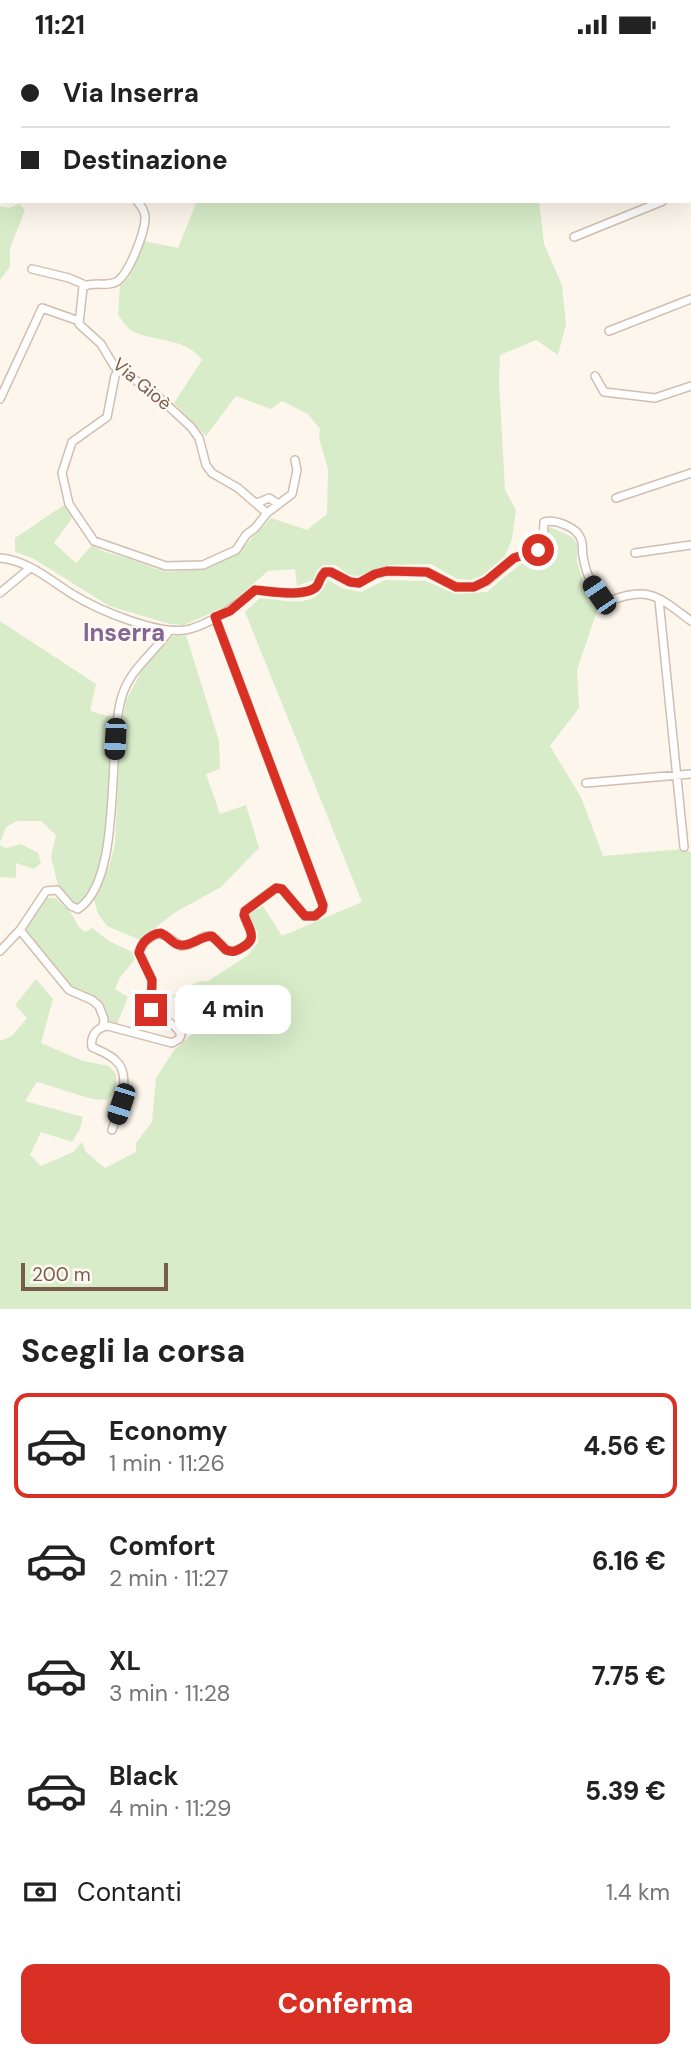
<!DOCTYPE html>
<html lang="it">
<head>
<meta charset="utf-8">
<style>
	:root { --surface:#fff; --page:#f2f2f2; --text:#222; --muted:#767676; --line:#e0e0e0; --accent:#d93025 }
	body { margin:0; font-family:"DM Sans",sans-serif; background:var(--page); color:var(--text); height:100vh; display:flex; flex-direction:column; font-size:26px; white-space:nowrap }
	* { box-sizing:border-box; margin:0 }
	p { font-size:23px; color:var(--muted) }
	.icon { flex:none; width:38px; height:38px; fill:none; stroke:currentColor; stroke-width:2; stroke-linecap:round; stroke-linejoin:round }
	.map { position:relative; height:1260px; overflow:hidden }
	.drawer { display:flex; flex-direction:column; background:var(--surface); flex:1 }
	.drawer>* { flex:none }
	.guide { position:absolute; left:0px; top:0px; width:691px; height:154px; box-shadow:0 7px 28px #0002; display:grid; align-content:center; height:154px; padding:0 21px; background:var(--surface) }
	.scale { position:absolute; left:21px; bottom:18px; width:147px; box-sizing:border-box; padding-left:7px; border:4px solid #7a5c4d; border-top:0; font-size:19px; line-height:24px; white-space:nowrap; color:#7a5c4d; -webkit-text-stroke:5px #fffaf3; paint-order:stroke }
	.end { position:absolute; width:32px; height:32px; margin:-16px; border:9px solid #d93025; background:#fff; box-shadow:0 0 0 4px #fff }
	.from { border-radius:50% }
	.bubble { position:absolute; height:49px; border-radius:14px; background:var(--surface); box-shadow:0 7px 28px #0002; font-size:23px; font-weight:700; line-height:49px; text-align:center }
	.car { position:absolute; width:21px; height:42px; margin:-21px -10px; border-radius:9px; box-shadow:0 0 5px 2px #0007; background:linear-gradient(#222 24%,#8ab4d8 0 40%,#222 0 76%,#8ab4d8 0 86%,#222 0) }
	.guide b { display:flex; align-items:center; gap:24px; height:66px; font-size:26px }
	.guide b+b { border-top:2px solid var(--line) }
	.guide i { width:18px; height:18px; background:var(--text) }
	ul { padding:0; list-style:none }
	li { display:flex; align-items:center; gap:21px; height:105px; margin:0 14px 10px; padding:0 7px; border:4px solid transparent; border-radius:14px }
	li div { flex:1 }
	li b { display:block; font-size:26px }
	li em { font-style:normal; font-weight:700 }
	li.current { border-color:var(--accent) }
	li>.icon { width:63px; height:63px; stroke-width:1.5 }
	h2 { padding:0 21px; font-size:32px; line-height:84px }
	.pay { display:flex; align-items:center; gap:18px; height:77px; padding:0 21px; font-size:26px }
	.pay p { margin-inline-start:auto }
	.action { display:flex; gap:14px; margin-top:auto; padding:14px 21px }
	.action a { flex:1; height:80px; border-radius:14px; background:var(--accent); color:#fff; font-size:28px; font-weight:700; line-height:80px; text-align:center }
	.status { display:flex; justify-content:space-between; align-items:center; height:49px; padding:0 35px; background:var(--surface); direction:ltr }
	.status svg { height:19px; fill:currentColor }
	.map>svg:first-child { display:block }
</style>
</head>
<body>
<div class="status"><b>11:21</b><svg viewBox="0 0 49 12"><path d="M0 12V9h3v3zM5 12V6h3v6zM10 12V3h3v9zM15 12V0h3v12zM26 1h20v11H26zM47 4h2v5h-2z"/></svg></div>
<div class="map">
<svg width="691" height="1260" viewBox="0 0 691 1260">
	<rect width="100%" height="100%" fill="#fdf6ec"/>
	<path fill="#fbdfe3" d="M508,0H691V89L690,2Z"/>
	<path fill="#d8ecc9" d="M260,0H508V2H259Z
		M197,152H539L544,195L562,236L566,275L558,306L536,291L500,306L499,332L505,441L516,461L512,490L505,507L483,526L471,531L457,530L431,515L389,516L358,527L350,526L335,516H324L317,521L313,531L297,537L295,520L268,522L229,556L184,576L170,575L109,557L34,510L15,503V489L64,456L72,469L54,494L76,514L92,496L105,503L127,509L166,523L192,521L208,518L236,506L271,469L307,481L327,465L328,420L319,389L320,380L308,365L282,352L271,360L236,347L206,387L174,354L202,311C186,289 157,293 134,283C127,280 123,272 118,266L120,237L129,228L144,192L178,199Z
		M19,155L25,161L10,199V218L0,231V157L9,159Z
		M550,478L572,488L577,495V512L584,536L597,562L577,621L579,659L550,697L581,748L603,807L682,800L691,803V1260H0V992L12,987L27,969L15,956L36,930L53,950L41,994L83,1012L109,1017L116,1025V1041L107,1051L92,1050L37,1033L25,1052L83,1068L80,1080L72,1093L41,1083L30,1106L41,1117L73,1103L82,1093L86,1103L105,1119L136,1103V1094L152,1073L156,1029L174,1001L199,979L189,961L172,947L197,933L208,932L247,907L258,894V884L249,869L250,864L263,857L282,887L362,853L245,563L260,549C288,551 315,562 328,531L342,539L361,543L385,531L426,532L455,545L487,543L519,516L543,507L550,497L547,483Z
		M0,572L96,635L90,662L115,669C112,687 110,705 109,723C107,762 112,829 77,857L59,840L51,808L56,786L41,772H17L6,778L0,794Z
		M186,586L219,692L220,720L206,725L220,765L246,756L259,799L221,838L174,864L140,891L107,877L98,865L94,850L110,815L115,794L120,693L126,651L147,612L171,587Z
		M21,795L38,804L41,814L34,820L16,814V829L0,828V796L6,799Z
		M47,849H56L72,865L78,877L85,883L92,879L109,892L132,903L135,910L119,930L115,940L128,948L117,975L108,972C105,944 86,949 71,937C54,922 40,900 25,882Z"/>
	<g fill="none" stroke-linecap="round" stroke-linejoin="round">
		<defs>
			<path id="minor" d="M542,0V2
				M160,2L161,0
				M517,2L520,0
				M551,2L555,0
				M690,142L691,141
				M137,152C141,157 144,160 145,167C146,181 129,226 116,233C106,238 94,232 83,238L79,275L101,295L114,317L152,342L191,378L199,389L206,416L212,424L238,439L267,464L292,445L297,421L295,411
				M574,188L663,152
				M32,220L69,229L85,236
				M609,282L691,250
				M119,320L115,327L107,368L72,393L62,424L69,455L94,492L166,517L203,516L236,501L246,486L255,479L267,464
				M595,327L604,343L655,349L691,337
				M0,350L42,259L79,272
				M616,449L691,424
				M257,454L269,449L279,455
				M635,504L691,496
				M0,509C27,511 50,531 72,545C98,561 161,588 190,580C214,573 236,557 255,541C269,542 307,549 317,537C320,532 320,527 325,523H331L350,533L359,534L375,525L387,522L427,523L456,538H473L487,532L514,509L539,501L543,496L544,473C555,470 577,478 581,490C583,495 582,502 583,507C586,526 593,543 610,552C649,536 660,549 691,572
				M0,544L30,519
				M659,551L684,798
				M586,734L691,725
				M20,881L69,941L92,951L99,957L104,970L103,977
				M0,902L20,881L46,842L57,841L71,857L78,860C124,830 106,699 122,647C130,620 154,604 169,582
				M112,1081C118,1064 133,1026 116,1012C110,1005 100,1002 92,998C90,987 97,978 108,977L172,994L179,990L181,986C175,972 160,972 151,961L152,931L139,903L144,893L156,885L165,886L181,897C206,895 202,873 226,901C234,903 236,902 243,898C259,889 248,879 244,866L245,862L276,839L282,840L305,867H315L322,861L323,856L215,568"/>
		</defs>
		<use href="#minor" stroke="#d1beb0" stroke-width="10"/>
		<use href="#minor" stroke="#fff" stroke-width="7"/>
	</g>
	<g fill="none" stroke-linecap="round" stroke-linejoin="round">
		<path stroke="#d93025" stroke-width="9" d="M151,961L152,931L139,904C141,893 151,885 161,884C167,887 171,892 176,895C188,900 200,887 212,887L226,901C234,904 236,902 243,898C259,889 248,879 244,866L245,862L276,839L282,840L305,867H315L322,861L323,856L215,568L230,562L255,541C269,542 307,549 317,537C320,532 320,528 325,523H331L350,533L359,534L375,525L387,522L427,523L456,538H474L486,532L514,509L538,501"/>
	</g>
	<g text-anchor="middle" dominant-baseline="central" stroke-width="5" stroke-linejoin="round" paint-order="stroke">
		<g font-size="18" fill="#7a5c4d" stroke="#fffaf3">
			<text transform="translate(142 335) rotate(40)">Via Gioè</text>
		</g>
		<g font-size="24" font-weight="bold" fill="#846695" stroke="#fffaf3">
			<text x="124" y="583">Inserra</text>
		</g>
	</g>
</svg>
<div class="scale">200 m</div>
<i class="end from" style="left:538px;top:501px"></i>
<i class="end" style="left:151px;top:961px"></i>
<div class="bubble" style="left:175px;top:936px;width:116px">4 min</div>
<i class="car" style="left:599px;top:546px;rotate:326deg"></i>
<i class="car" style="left:115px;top:690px;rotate:183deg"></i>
<i class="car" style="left:121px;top:1055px;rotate:198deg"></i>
<div class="guide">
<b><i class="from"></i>Via Inserra</b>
<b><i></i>Destinazione</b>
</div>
</div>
<section class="drawer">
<h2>Scegli la corsa</h2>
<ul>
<li class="current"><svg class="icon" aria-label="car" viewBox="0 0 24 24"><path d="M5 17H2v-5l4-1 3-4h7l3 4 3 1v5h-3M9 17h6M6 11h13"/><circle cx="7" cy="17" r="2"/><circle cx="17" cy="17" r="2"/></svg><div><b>Economy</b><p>1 min · 11:26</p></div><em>4.56 €</em></li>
<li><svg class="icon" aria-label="car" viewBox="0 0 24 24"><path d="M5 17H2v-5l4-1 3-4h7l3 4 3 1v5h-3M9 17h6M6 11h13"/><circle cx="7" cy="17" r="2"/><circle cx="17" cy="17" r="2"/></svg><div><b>Comfort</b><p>2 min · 11:27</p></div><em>6.16 €</em></li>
<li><svg class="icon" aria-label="car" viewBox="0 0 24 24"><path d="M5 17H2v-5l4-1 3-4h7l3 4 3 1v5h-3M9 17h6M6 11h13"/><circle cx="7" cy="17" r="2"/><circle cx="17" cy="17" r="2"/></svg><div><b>XL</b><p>3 min · 11:28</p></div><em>7.75 €</em></li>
<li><svg class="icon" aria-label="car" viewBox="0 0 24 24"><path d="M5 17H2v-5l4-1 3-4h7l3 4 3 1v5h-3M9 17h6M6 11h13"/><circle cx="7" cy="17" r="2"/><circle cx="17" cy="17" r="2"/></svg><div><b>Black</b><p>4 min · 11:29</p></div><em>5.39 €</em></li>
</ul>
<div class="pay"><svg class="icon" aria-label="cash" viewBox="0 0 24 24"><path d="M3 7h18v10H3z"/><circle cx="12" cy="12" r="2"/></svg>Contanti<p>1.4 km</p></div>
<div class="action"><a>Conferma</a></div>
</section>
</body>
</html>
